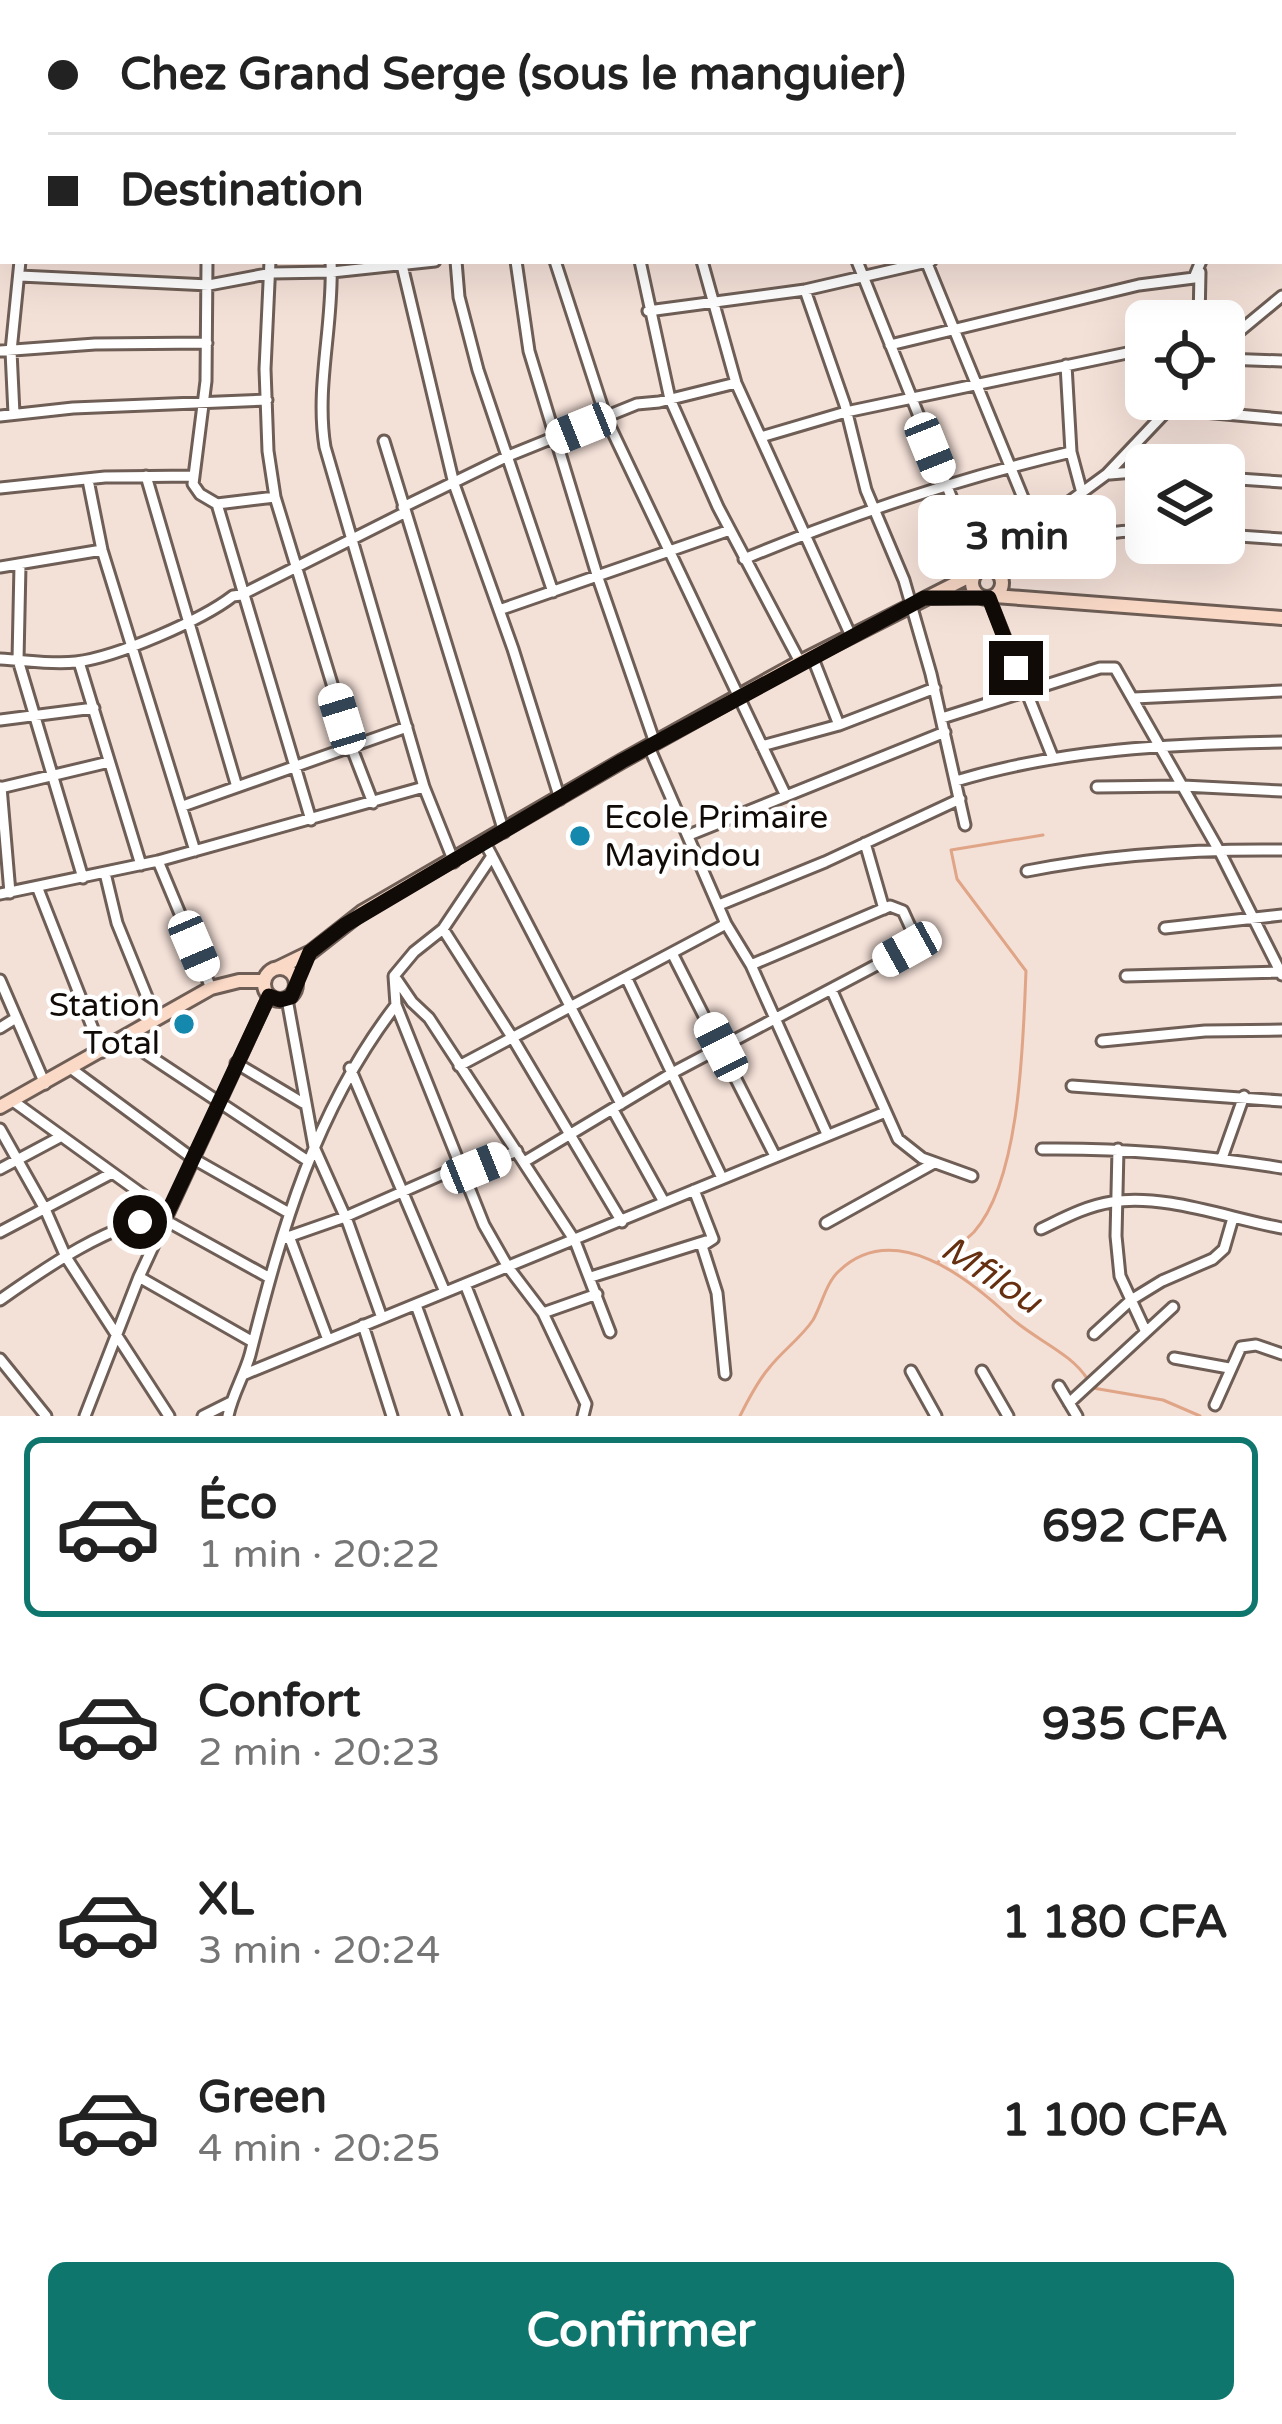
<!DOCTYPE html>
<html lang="fr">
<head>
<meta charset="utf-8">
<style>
	:root { --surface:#fff; --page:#f2f2f2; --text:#222; --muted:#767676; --line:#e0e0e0; --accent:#0f766e }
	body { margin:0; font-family:"Varela Round",sans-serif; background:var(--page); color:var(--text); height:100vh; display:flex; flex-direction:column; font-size:45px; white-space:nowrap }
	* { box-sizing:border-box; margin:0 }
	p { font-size:39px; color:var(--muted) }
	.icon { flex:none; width:66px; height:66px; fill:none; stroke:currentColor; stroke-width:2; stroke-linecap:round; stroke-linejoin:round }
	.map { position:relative; height:1416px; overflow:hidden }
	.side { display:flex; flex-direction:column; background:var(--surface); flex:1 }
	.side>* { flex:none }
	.hud { position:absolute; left:0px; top:0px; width:1284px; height:264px; box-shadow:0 12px 48px #0002; display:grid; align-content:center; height:264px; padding:0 48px; background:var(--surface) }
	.buttons { position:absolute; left:1125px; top:300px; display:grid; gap:24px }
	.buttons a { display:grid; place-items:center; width:120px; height:120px; border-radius:18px; background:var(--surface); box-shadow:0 12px 48px #0002; font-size:60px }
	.end { position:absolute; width:54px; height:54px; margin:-27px; border:15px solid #110b08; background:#fff; box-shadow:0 0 0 6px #fff }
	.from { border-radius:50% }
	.bubble { position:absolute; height:84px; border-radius:18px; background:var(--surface); box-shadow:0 12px 48px #0002; font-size:39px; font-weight:700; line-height:84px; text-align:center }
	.car { position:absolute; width:36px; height:72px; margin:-36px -18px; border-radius:15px; box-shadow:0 0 9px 3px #0007; background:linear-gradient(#fff 24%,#345 0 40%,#fff 0 76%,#345 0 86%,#fff 0) }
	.hud b { display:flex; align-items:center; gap:42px; height:114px; font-size:45px }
	.hud b+b { border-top:3px solid var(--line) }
	.hud i { width:30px; height:30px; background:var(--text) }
	ul { padding:21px 0 0; list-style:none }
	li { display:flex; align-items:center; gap:36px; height:180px; margin:0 24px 18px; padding:0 24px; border:6px solid transparent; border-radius:18px }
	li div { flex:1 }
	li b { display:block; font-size:45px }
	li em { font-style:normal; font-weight:700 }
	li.on { border-color:var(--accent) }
	li>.icon { width:108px; height:108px; stroke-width:1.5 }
	.button { display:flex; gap:24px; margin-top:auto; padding:24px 48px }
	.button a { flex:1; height:138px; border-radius:18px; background:var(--accent); color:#fff; font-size:48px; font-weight:700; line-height:138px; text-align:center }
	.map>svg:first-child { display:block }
</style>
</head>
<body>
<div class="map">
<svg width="1282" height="1416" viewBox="0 0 1282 1416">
	<rect width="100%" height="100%" fill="#f3e0d7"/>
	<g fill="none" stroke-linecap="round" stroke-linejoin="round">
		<path stroke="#e0a486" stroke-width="3" d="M938,1262C949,1252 963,1243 974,1232C1021,1179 1023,1040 1026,971L957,879L951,850L1043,835
			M1093,1388L1163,1400L1200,1416
			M740,1416C748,1400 757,1382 769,1368C782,1351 801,1338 813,1320C822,1304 826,1283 839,1271C894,1219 967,1277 1009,1316C1033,1339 1071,1352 1088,1380"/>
		<defs>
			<path id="street" d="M115,0L129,3
				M533,0V3
				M581,0L582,3
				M645,0V3
				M992,0L993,3
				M1187,0V3
				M172,3L173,0
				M346,3V0
				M416,3V0
				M469,3V0
				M787,3L798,0
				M962,3L968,0
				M1160,3L1173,0
				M1255,3L1259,0
				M1281,53L1282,52
				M0,104H3
				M1281,123L1282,122
				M1281,202L1282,201
				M0,240H3
				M207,261L206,381L193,484L200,494L217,504L311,820
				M270,261L265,369L268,451L275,497L351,746L373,803
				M331,261C334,323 315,386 325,447L424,787L454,862
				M401,261L454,484L513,649L560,799
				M456,261L459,297L478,370L553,592
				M516,261L529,351L598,578L655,743
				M555,261L606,418L786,796
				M640,261L670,399L718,507L800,662
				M702,261L736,383L851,636
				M857,261L980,569
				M926,261L1035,527
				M20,276L209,285L272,273L332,272L435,261
				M805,290L845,405L866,490L904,580L931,674L965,825
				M648,311L805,290L931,261
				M1199,321L1200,272
				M1224,344L1282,296
				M890,345L1139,285L1194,278L1201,261
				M0,351L95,344L207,343
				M1224,359L1282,361
				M1066,365L1071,452L1082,493
				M1170,409L1282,419
				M14,414L11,351L20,261
				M0,416L73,408L267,400
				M761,437L846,412L1146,349
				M384,441L504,832
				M1110,474L1146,471
				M146,476L237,787
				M1224,478L1282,482
				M88,480L102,550L195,851
				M0,488L105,477L193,476
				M217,504L275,497
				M403,507L508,456L637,404L659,402L736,383
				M1224,535L1282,539
				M744,559C854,513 956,479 1071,452
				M20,565L18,660L83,878
				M0,567L102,550
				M993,569L1035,527L1107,474L1178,399
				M998,572C1041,548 1096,529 1146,531
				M989,598L1053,758
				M499,610L730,530
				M812,656L839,725
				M0,659C25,660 51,665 76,662C117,657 202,620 233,596L241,595L404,513
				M79,662L141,865
				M1134,698L1282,691
				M942,718L1100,668H1115L1221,854L1282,975
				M0,720L94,708
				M762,746L839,725L935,688
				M649,747L726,924L751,965L827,1134
				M956,781C1062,749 1171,744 1282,742
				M1,787L10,893
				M1097,787L1183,786L1282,791
				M0,788L109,762
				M183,806L407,727
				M689,835L945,732
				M865,843L884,909
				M492,856L621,1104
				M158,861L211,988
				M1027,871C1111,854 1196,849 1282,850
				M105,873L117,923L156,1019
				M38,889L102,1052
				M0,894L158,861L424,787
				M719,905L825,862L960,799
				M1165,928L1282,915
				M443,929L512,1037L622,1222
				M672,953L775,1156
				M1126,976L1282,972
				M626,977L722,1178
				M0,980L45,1084
				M397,980L412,1002L429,1018L575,1241L610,1332
				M832,991L898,1139L922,1158L972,1176
				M287,999L314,1147L348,1223L382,1318
				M396,1005L484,1225L508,1267L543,1313L586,1404L583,1416
				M0,1028L16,1018
				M124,1039L308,1161
				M1102,1041L1205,1031L1282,1030
				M236,1063L303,1103
				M459,1066L726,924
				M350,1068L445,1292
				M73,1070L192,1158L289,1213
				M1072,1086L1282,1101
				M13,1101L168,1213
				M613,1110L664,1202
				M0,1129L45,1209L66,1257L169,1416
				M1042,1149C1123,1148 1202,1155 1282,1168
				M1118,1149L1116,1236L1120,1276L1145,1330
				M1222,1158L1244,1096
				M524,1162L674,1072L907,949L914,935L903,911L890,906L751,965
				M0,1169L60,1137
				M694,1190L713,1239L702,1246L717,1293L725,1374
				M165,1220L270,1278
				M826,1223L934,1163
				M1041,1229C1064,1218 1086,1206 1112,1202C1163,1193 1231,1219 1282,1228
				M0,1232L112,1173
				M289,1236L328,1340
				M282,1239L345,1217L443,1174L476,1168L517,1151
				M139,1277L253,1342
				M591,1277L706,1241
				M465,1284L517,1416
				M0,1300C44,1269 112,1221 166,1217
				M416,1305L456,1416
				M543,1313L597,1294
				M363,1325L392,1416
				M1094,1334L1131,1300L1162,1281L1213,1259L1224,1249L1233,1218
				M1174,1358L1229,1368
				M0,1359L46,1416
				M911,1371L936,1416
				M982,1371L1008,1416
				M245,1374L883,1113
				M1059,1386L1077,1416
				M1069,1403L1173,1307
				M1215,1405L1241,1347L1256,1345L1282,1354
				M85,1416L139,1277L269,996
				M203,1416L231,1402
				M228,1416C232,1395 244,1376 250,1355C282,1228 315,1110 396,1005L394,976L414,952L443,929L492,856L485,843"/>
			<path id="secondary" d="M972 583a15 15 0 1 1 30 0a15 15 0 1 1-30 0Z
				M995,596L1282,618
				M931,597L979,596
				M264 984a16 16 0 1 1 32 0a16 16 0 1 1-32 0Z
				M278,968L311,952L362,912L622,761L800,662L976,573
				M0,1107L211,988L239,981H264"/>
		</defs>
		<use href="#street" stroke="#6e5e56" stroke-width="15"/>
		<use href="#secondary" stroke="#6e5e56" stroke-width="18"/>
		<use href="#street" stroke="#fff" stroke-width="9"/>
		<use href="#secondary" stroke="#fad9c7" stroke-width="12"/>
	</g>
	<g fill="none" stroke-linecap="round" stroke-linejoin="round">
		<path stroke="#110b08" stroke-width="15" d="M140,1222L166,1216L269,996L280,1000L291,997L310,952L345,925L622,761L924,598H989L1016,668"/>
	</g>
	<g fill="#1588ad" stroke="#fff" stroke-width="4.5">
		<circle cx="580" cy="836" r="12"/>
		<circle cx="184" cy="1024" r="12"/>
	</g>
	<g text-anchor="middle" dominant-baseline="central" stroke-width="9" stroke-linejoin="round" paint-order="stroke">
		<g font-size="33" fill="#110b08" stroke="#fff" text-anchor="start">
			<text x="604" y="817">Ecole Primaire<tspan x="604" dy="38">Mayindou</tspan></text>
			<text x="160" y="1005" text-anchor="end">Station<tspan x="160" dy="38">Total</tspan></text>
		</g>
		<g font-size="36" font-style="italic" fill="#662f10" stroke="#fff">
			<text transform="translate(991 1275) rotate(33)">Mfilou</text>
		</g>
	</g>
</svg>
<div class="buttons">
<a><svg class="icon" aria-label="locate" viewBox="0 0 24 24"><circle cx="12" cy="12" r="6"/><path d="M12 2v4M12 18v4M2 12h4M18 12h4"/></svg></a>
<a><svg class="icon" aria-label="layers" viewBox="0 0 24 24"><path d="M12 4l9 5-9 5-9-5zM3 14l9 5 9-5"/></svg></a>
</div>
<i class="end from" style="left:140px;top:1222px"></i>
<i class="end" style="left:1016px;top:668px"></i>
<div class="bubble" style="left:918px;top:495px;width:198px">3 min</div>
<i class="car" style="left:581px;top:428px;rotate:248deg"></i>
<i class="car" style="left:930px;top:448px;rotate:158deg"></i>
<i class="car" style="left:342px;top:719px;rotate:343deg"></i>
<i class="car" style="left:194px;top:946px;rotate:157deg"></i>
<i class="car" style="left:907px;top:949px;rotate:241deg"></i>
<i class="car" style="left:721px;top:1047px;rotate:333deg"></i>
<i class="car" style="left:476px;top:1168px;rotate:68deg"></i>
<div class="hud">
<b><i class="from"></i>Chez Grand Serge (sous le manguier)</b>
<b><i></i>Destination</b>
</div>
</div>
<section class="side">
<ul>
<li class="on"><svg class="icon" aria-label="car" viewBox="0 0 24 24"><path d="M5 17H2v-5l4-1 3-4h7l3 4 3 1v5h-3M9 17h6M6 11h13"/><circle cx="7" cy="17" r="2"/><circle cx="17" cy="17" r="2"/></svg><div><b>Éco</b><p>1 min · 20:22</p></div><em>692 CFA</em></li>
<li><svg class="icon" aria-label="car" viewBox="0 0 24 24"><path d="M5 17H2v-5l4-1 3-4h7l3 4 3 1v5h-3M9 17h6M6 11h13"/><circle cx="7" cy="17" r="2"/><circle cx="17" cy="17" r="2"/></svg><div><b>Confort</b><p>2 min · 20:23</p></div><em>935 CFA</em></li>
<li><svg class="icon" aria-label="car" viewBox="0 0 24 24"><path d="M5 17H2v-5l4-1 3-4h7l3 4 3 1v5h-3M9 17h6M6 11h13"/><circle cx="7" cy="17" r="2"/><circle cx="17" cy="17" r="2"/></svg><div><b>XL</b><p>3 min · 20:24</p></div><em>1 180 CFA</em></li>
<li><svg class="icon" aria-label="car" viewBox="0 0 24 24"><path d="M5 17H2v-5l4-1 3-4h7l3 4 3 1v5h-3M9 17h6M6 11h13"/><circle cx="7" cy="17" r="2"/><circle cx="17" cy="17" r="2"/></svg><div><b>Green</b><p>4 min · 20:25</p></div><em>1 100 CFA</em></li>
</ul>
<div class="button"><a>Confirmer</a></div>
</section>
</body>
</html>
